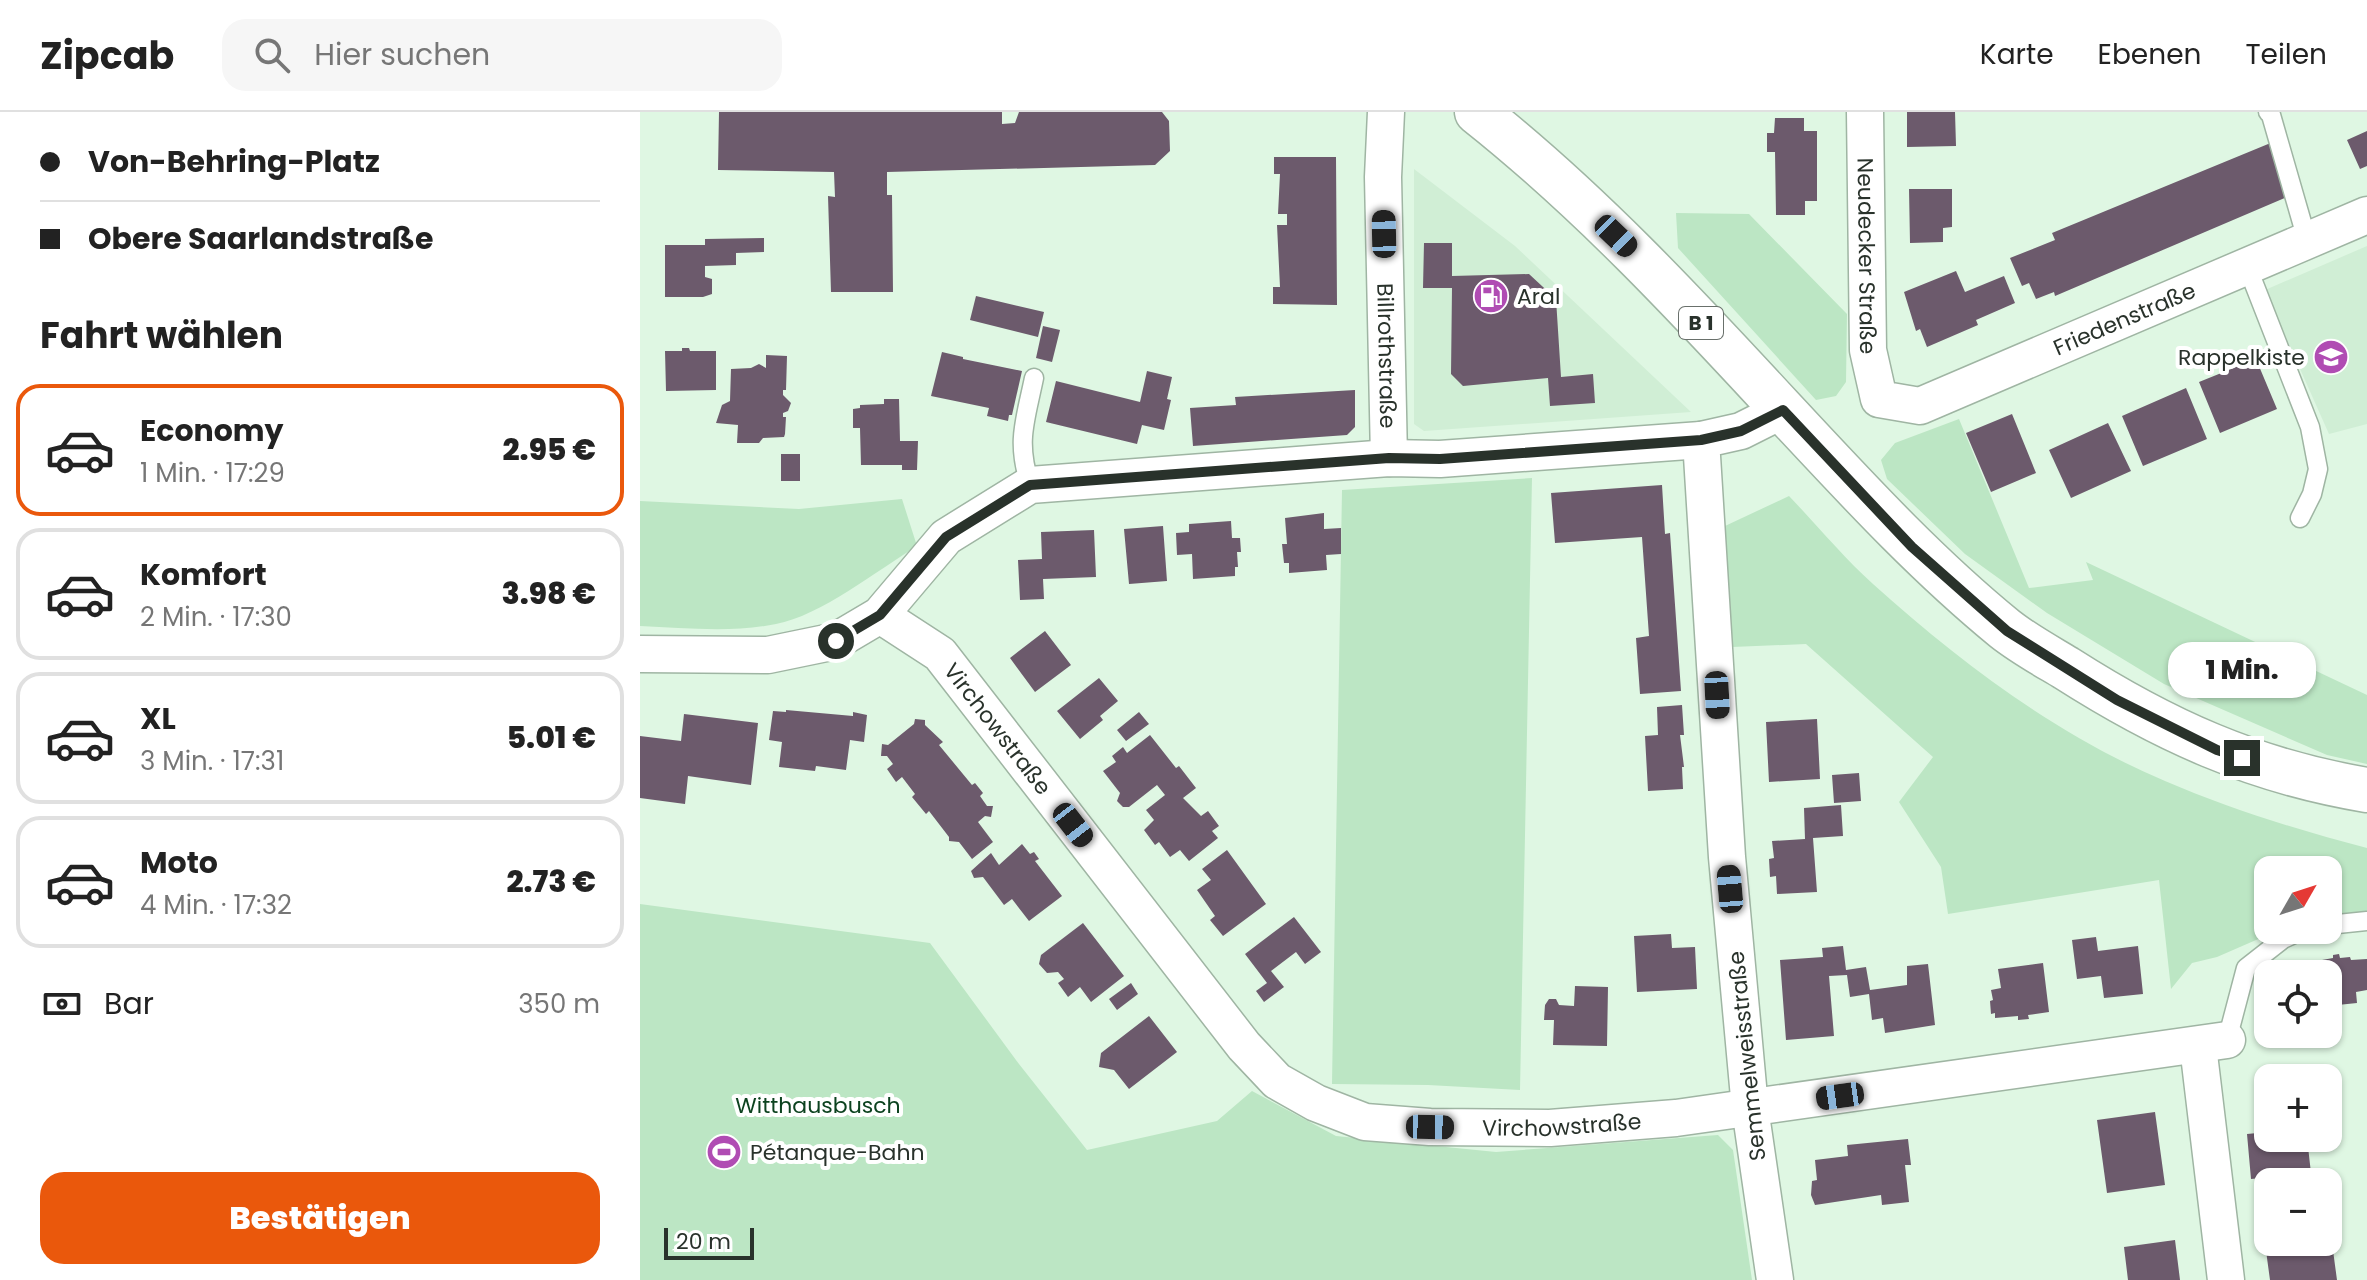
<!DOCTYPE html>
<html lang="de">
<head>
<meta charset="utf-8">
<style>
	:root { --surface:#fff; --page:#f6f6f6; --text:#222; --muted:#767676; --line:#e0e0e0; --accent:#ea580c }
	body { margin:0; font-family:Poppins,sans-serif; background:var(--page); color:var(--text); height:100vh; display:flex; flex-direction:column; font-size:30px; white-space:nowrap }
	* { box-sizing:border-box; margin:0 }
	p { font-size:26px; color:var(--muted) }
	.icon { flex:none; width:44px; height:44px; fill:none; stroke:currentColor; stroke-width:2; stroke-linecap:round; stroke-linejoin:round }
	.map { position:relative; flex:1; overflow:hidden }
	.panel { display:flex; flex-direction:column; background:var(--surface); width:640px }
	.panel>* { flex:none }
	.banner { display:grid; align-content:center; height:176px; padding:0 40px; background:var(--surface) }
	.needle { width:52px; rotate:51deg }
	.controls { position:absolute; left:1614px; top:744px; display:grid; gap:16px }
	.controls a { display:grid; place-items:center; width:88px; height:88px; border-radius:16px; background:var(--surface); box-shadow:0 2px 6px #0004; font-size:40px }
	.scale { position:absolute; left:24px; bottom:20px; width:90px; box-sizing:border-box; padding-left:8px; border:4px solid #29322b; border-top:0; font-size:22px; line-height:28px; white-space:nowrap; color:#29322b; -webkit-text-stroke:6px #fff; paint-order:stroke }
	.end { position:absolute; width:36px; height:36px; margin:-18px; border:10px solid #29322b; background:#fff; box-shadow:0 0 0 4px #fff }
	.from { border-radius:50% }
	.bubble { position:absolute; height:56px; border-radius:24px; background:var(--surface); box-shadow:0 2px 6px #0004; font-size:26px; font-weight:800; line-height:56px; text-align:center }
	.car { position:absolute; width:24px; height:48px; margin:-24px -12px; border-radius:10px; box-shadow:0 0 6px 2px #0007; background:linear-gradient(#222 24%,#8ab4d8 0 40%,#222 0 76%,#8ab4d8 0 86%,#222 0) }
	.banner b { display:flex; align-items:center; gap:28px; height:76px; font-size:30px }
	.banner b+b { border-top:2px solid var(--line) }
	.banner i { width:20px; height:20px; background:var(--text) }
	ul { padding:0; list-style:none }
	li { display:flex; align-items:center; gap:24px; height:132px; margin:0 16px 12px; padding:0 24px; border:4px solid var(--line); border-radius:24px }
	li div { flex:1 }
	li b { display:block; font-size:30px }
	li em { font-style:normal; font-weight:800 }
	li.current { border-color:var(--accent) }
	li>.icon { width:72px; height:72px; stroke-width:1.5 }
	h2 { padding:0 40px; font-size:36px; line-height:96px }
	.pay { display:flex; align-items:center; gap:20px; height:88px; padding:0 40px; font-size:30px }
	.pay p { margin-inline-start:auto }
	.button { display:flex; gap:16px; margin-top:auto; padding:16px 40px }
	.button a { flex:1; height:92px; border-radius:24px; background:var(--accent); color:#fff; font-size:32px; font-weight:800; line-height:92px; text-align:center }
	header { display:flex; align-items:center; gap:48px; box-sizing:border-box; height:112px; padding:0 40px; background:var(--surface); border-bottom:2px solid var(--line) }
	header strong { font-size:38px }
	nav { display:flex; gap:44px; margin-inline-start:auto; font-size:28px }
	.search { width:560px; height:72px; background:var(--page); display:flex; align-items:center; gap:20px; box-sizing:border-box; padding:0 28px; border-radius:24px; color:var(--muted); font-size:30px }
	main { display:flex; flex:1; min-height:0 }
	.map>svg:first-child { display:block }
</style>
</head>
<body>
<header>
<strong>Zipcab</strong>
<div class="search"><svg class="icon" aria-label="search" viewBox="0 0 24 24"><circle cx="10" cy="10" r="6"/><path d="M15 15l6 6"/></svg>Hier suchen</div>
<nav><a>Karte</a><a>Ebenen</a><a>Teilen</a></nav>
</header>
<main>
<section class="panel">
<div class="banner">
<b><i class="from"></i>Von-Behring-Platz</b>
<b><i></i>Obere Saarlandstraße</b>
</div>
<h2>Fahrt wählen</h2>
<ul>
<li class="current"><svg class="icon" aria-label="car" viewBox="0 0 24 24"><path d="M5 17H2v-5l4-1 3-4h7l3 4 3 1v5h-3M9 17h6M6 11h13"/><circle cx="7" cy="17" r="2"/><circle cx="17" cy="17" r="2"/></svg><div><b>Economy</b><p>1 Min. · 17:29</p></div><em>2.95 €</em></li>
<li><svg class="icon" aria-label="car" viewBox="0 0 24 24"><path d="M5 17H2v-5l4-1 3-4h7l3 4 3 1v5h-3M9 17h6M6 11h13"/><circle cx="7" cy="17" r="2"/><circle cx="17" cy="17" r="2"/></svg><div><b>Komfort</b><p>2 Min. · 17:30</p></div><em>3.98 €</em></li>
<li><svg class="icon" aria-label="car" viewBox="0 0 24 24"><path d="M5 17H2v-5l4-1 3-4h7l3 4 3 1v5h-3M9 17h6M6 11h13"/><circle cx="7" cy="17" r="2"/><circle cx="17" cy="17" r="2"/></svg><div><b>XL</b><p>3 Min. · 17:31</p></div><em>5.01 €</em></li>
<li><svg class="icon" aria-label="car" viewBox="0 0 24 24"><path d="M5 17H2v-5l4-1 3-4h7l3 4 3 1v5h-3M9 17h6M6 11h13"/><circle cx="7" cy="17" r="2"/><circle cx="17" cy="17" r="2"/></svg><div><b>Moto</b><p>4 Min. · 17:32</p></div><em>2.73 €</em></li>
</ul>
<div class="pay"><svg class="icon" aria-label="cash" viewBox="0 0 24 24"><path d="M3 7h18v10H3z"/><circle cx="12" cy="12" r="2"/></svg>Bar<p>350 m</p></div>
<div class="button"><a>Bestätigen</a></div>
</section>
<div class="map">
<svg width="1727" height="1168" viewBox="0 0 1727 1168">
	<rect width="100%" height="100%" fill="#dff7e3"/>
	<path fill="#d0eed5" d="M774,57L875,134L1051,300L784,319L774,312Z
		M1727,134V312L1689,322L1625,178Z"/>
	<path fill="#bce6c4" d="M1036,101L1109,102L1207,202L1206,270L1196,284L1176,288L1038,136Z
		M1319,307L1389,476L1453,468L1446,450L1727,583V652L1687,643L1524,572L1407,501L1325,442L1247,367L1241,348L1255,331Z
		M892,366L880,978L788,973L692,972L702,378Z
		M1149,384C1177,413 1203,445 1233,472C1321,551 1416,623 1525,669C1590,697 1658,718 1727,736V801L1688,804V758H1628V818H1639L1577,845L1552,851L1531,877L1519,768L1308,802L1301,755L1259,690L1293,645L1166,532L1092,535L1085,414Z
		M262,387L277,434C238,458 180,504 136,512C92,521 45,516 0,514V389L159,397Z
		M0,792L290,831L379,952L447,1038L577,1009L612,979L696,1024L856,1040L1078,1023L1093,1038L1112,1168H0Z"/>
	<path fill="#6c5a6c" d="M79,0H362V12L375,11L379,0H522L529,9L530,39L515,53L247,60V83H252L253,180H191L188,84L195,85L194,60L78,58Z
		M1267,0H1315L1316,34L1267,35Z
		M1135,6H1164V19H1177V89H1165V103H1136L1135,40H1127V21H1134Z
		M1727,19V54L1720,57L1707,28Z
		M1633,30L1647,85L1415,184L1414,180L1396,187L1389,171L1382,174L1370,146L1415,128L1412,121Z
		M634,45H696L697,193L633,192V175H640L637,113H647V102H638L640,62H634Z
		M1269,77H1312V115L1303,116V130L1270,131Z
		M124,126V140L96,141V153L65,154V165L72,167V182L63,185H25V133H65V127Z
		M784,131H812V164L889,162L916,187L921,265L953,262L955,291L910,294L908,266L823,274L811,262L812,176H783Z
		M1316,159L1325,180L1364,164L1375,191L1336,208L1338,213L1287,235L1280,217L1276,219L1264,180Z
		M336,184L404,200L398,225L330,208Z
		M403,214L420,218L412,250L396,246Z
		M42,236H49L50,239H76V278L26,279L25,239H42Z
		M302,240L323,245V247L382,259L372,303H369L368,309L347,304L349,296L291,284Z
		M126,243L147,244L146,278H143V283L151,291L148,299L143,301V305H146L145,322L144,325L123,326L119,331H97L98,313L76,311L82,293L90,289L91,257L111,256L119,252L126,256Z
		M1616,247L1637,297L1580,321L1559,270Z
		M507,259L532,265L527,287L531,288L524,318L502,313L497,332L406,310L416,269L500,290Z
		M1546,276L1567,327L1503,354L1482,304Z
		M715,278V315L707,323L553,334L550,296L596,293L595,285Z
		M244,287H259L260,329H278L277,358H262V353H221L220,316H213V297L220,296V293L244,292Z
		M1372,302L1396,361L1351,380L1326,321Z
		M1468,311L1491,359L1431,386L1409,338Z
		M141,342H160V369H141Z
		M1022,373L1025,422L1030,421L1041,579L1000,582L996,526L1009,524L1002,425L915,431L911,381Z
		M684,401V417L701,416V442L686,443L687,458L649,461V451H644L642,432H647L645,406Z
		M591,409L592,426H600L601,440H597L598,455H595V464L553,467L552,442L537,443L536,421L549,420V412Z
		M523,414L527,469L489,472L484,417Z
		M454,418L456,465L403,467L404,487L380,488L378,448L402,447L401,420Z
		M405,519L431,553L395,580L370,546Z
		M459,566L478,589L460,604L463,608L440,627L417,599Z
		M1042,593L1044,623H1040L1044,655H1042L1043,677L1008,679L1005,624L1018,623L1017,595Z
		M146,598L213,604V600L227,603L224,630L210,628L206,658L176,654L175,659L139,655L142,630L129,628L133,599L146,600Z
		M499,600L509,612L486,629L477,618Z
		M44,602L118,611L111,673L48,664L45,692L0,686V624L41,629Z
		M275,607L285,608V613L303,630L299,633L332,673L335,671L343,681L340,684L347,694H353L351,705L345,704L338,710L353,730L332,747L319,730L309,729V725L289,699L286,702L272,685L275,682L262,665L256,670L247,657L253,652L247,644H241L242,632L248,633L274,612Z
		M1177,607L1180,667L1129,670L1126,610Z
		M510,623L536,656L539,654L556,676L543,686L561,704L568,699L579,714L572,719L578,726L549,749L540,738L530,745L519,730L515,733L504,718L514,708L506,698L525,683L517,673L489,695H483L477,689L480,681L463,659L476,650L472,644L483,635L487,641Z
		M1219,661L1221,689L1194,691L1192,663Z
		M1201,693L1203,724L1173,726L1177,780L1137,782L1136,764L1130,765L1129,747L1134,746L1132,729L1165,727L1164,696Z
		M382,732L390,742L394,740L399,747L395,749L422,784L389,809L372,787L364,793L343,765L334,766L331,759L351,741L359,753Z
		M587,738L626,792L583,824L570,808L575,804L557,778L571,768L562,757Z
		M654,805L681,840L665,852L656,840L631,859L644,875L624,890L616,879L627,871L605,842Z
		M443,811L484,864L451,890L440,875L428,885L418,871L424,867L418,860L407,861L399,852L401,843Z
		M1031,822L1032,836L1055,835L1057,877L997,880L994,824Z
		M1456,825L1458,839L1498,834L1503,882L1464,886L1461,864L1437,867L1432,828Z
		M1203,834L1206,858L1226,855L1230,878L1267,873V854L1288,852L1295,913L1245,921L1243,906L1232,908L1229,882L1210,885L1207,863L1189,864L1194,924L1146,928L1140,848L1183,845L1182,836Z
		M1699,842L1700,846L1710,845L1711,848L1727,847V878L1716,880L1717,891L1688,894V862H1683L1682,848L1693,846V843Z
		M1403,851L1409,900L1388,903L1389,907L1378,908V904L1355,906V901L1351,902L1350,889L1353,888L1351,878L1361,876L1358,857Z
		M491,871L498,882L477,898L469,887Z
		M935,874L968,875L967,934L913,933L914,908H904L905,893L909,887H916L919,893L934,894Z
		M509,904L537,940L489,977L474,958L459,955L461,941Z
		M1515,1000L1525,1073L1467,1081L1457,1008Z
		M1628,1020V1026H1667L1671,1061L1611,1067L1607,1022Z
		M1268,1027L1271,1053H1265L1269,1090L1242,1093L1241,1083L1175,1093L1171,1083L1172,1069L1177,1068L1175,1048L1208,1044L1207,1033Z
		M1628,1101V1130H1670V1134L1692,1131L1697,1168H1630L1621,1102Z
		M1535,1128L1540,1168H1488L1484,1135Z"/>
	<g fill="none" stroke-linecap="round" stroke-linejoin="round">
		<defs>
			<path id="service" d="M1628,0L1631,3L1667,128
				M1607,154L1670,315L1678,357L1672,382L1660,406
				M390,373C376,329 385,310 394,266
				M1688,813L1727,809
				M1587,928L1606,856L1643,827L1663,818"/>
			<g id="minor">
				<path id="s1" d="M746,0L743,65L749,346"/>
				<path id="s2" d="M1225,0L1228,238L1239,287L1280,294L1727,103"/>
				<path id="s3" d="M240,503L300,542L604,934L637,969L676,991L725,1010L790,1015L910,1016L1036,1006L1587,928"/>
				<path d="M0,542L128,543L196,529L240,503L306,425L390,373L749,346L800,347L1061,328"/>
				<path d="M1558,934L1586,1168"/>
				<path d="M1135,1168L1110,996L1087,745L1061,328L1101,319L1143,298"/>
			</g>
			<path id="primary" d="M837,0C948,88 1045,192 1141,296C1213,373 1283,450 1365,517C1384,532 1406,544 1426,556C1523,618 1613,659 1727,678"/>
		</defs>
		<use href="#service" stroke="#9fb5a3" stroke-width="21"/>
		<use href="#minor" stroke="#9fb5a3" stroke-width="39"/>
		<use href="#primary" stroke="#9fb5a3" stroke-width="47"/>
		<use href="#service" stroke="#fff" stroke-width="18"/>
		<use href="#minor" stroke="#fff" stroke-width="36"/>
		<use href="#primary" stroke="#fff" stroke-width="44"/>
	</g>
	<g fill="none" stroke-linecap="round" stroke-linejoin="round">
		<path stroke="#29322b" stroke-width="10" d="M196,529L240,503L306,425L390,373L749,346L800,347L1061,328L1101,319L1143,298L1272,435L1367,519L1477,588L1577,638L1602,646"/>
	</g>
	<defs>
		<symbol id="fuel-disc" viewBox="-11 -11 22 22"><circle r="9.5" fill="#b04cb3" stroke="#fff"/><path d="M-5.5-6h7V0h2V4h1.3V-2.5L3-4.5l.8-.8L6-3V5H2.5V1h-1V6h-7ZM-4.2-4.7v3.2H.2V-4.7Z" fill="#fff"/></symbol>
		<symbol id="school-disc" viewBox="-11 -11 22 22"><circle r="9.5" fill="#b04cb3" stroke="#fff"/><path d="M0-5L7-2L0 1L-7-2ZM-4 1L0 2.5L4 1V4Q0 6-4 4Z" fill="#fff"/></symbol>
		<symbol id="stadium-disc" viewBox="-11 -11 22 22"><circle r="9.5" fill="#b04cb3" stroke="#fff"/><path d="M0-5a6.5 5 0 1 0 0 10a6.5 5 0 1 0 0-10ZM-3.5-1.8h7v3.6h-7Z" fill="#fff"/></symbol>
	</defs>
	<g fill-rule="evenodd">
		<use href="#fuel-disc" x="831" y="164" width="40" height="40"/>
		<use href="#school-disc" x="1671" y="225" width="40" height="40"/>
		<use href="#stadium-disc" x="64" y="1020" width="40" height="40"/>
	</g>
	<g text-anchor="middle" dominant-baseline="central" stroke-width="8" stroke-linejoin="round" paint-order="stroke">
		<rect fill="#fff" stroke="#69706b" stroke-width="2" x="1039" y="195" width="44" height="32" rx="6"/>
		<g font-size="20" font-weight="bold" fill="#29322b">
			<text x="1061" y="211">B 1</text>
		</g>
		<g font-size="22" fill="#29322b" stroke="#fff">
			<text stroke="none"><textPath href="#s2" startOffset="144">Neudecker Straße</textPath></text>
			<text stroke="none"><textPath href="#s2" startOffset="552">Friedenstraße</textPath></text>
			<text stroke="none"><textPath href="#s1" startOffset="244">Billrothstraße</textPath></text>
			<text stroke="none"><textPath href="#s3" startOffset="166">Virchowstraße</textPath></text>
			<text transform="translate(1107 944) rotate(-96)">Semmelweisstraße</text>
			<text stroke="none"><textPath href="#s3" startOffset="910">Virchowstraße</textPath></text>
		</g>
		<g font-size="22" fill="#29322b" stroke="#fff" text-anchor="start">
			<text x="877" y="184">Aral</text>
			<text x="1665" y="245" text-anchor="end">Rappelkiste</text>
			<text x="110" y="1040">Pétanque-Bahn</text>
		</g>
		<g font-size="22" fill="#0c421f" stroke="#fff">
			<text x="178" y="993">Witthausbusch</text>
		</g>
	</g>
</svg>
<div class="controls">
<a><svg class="needle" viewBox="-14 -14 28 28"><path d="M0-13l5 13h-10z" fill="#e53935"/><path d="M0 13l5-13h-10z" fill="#767676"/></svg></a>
<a><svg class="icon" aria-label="locate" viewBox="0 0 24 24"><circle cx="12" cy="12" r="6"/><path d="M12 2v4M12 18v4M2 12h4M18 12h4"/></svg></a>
<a>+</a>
<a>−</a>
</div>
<div class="scale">20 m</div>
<i class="end from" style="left:196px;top:529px"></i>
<i class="end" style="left:1602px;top:646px"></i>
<div class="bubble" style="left:1528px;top:530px;width:148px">1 Min.</div>
<i class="car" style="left:744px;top:122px;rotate:359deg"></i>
<i class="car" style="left:976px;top:124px;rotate:134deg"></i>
<i class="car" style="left:1077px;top:583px;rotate:177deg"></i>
<i class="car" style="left:433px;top:713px;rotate:142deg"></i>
<i class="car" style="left:1090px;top:777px;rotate:355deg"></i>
<i class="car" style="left:1200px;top:984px;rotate:262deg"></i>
<i class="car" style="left:790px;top:1015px;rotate:91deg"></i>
</div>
</main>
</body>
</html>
